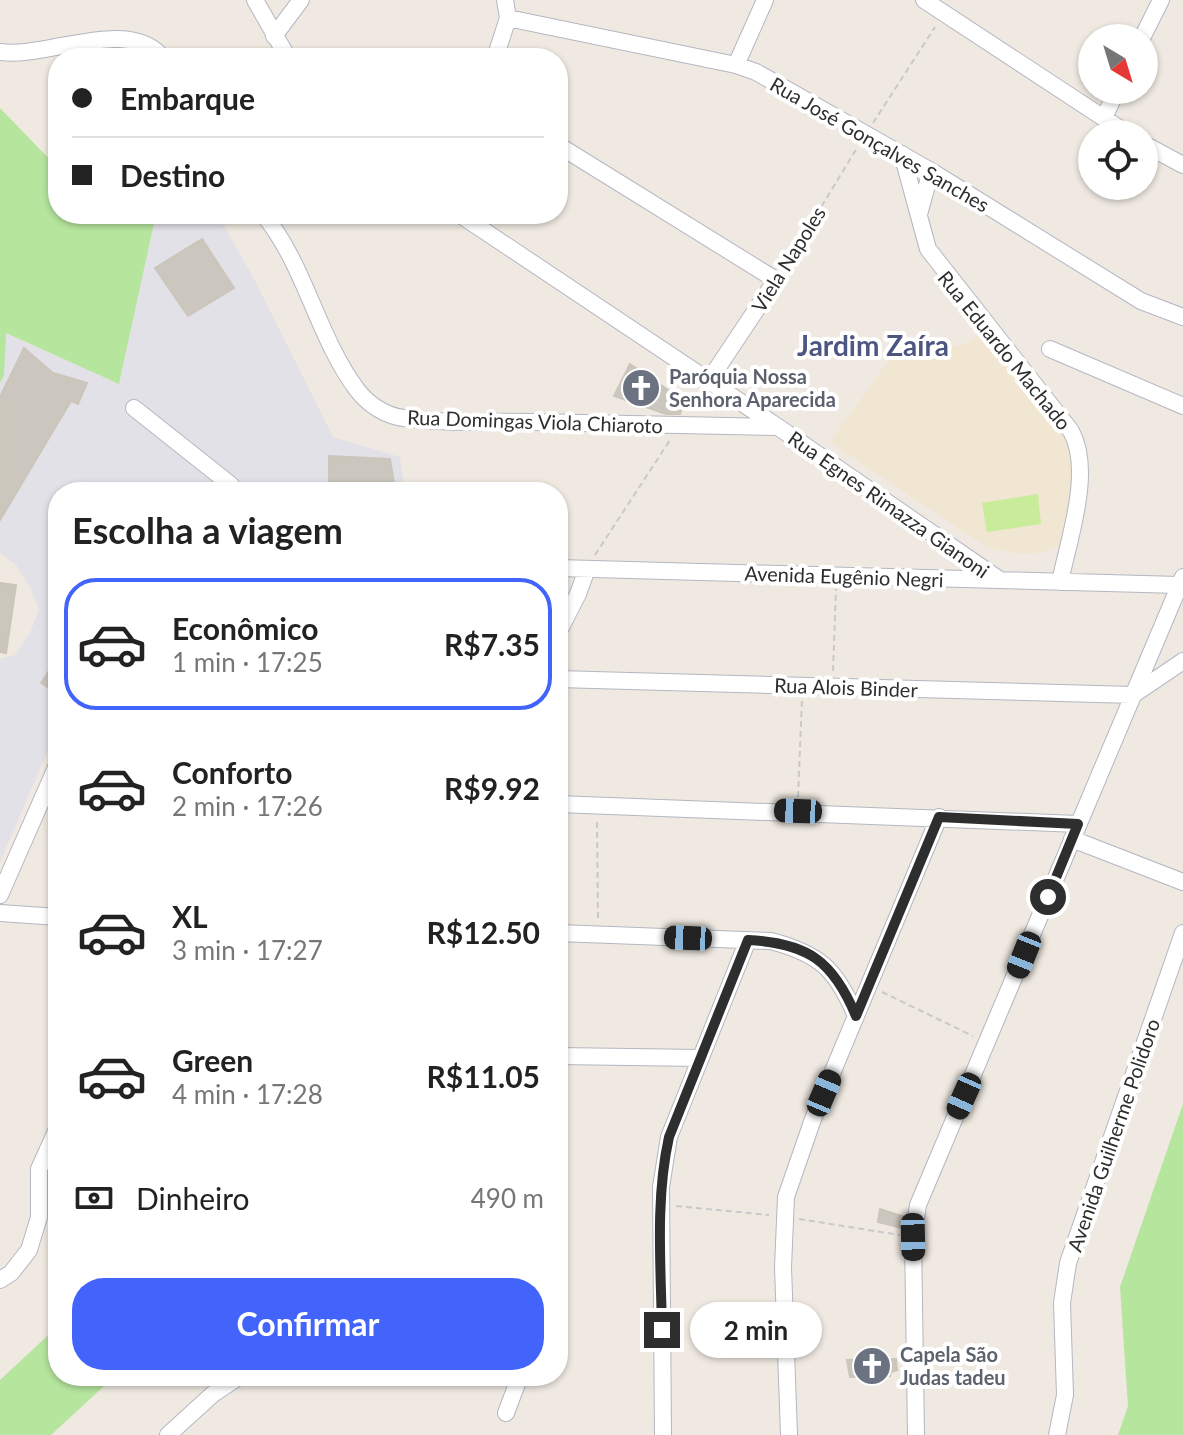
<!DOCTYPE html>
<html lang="pt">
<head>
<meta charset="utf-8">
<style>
	:root { --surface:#fff; --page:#f2f2f2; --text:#222; --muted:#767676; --line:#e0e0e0; --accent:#4264fb }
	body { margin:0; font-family:Lato,sans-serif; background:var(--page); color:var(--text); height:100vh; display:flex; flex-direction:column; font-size:30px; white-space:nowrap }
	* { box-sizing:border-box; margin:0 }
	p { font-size:26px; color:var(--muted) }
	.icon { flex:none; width:44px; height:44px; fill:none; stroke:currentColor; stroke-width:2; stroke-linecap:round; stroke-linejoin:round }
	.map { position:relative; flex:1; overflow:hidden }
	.details { position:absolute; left:48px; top:482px; width:520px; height:904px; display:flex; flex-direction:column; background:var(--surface); border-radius:32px; box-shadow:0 2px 6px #0004 }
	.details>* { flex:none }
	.top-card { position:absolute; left:48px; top:48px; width:520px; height:176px; border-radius:32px; box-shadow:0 2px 6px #0004; display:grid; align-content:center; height:176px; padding:0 24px; background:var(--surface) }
	.needle { width:52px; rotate:142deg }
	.buttons { position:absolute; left:1078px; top:24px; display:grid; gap:16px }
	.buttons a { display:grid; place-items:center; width:80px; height:80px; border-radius:50%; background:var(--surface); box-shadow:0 2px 6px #0004; font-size:40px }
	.end { position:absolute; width:36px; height:36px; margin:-18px; border:10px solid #2e2e2e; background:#fff; box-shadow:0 0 0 4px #fff }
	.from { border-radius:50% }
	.bubble { position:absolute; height:56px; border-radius:28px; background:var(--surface); box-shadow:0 2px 6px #0004; font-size:26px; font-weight:700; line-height:56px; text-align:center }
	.car { position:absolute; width:24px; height:48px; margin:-24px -12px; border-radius:10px; box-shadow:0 0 6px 2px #0007; background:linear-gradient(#222 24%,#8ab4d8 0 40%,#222 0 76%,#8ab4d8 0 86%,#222 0) }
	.top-card b { display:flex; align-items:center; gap:28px; height:76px; font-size:30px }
	.top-card b+b { border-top:2px solid var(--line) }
	.top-card i { width:20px; height:20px; background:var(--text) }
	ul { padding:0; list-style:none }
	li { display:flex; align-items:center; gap:24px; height:132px; margin:0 16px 12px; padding:0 8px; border:4px solid transparent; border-radius:32px }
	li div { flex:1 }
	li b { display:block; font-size:30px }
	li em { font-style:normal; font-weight:700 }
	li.current { border-color:var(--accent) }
	li>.icon { width:72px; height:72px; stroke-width:1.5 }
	h2 { padding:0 24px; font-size:36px; line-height:96px }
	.pay { display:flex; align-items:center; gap:20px; height:88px; padding:0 24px; font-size:30px }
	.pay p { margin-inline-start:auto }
	.action { display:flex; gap:16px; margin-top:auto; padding:16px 24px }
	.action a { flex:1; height:92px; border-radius:32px; background:var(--accent); color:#fff; font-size:32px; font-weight:700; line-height:92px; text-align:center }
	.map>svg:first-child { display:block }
</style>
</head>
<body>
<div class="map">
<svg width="1183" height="1435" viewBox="0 0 1183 1435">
	<rect width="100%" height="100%" fill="#efe9e1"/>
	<path fill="#e3e1e8" d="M156,214H217L252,275L333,437L400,457L405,492H58V727L0,862V659L15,655L30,633L39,609L30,587L16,565L0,553V383L4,375L5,333L119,384Z"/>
	<path fill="#f0e6d1" d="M980,333L1045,405L1077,449V478L1061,545L1041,553L1022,554L988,548L830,442L895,352L916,345L962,346Z"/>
	<path fill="#b6e59e" d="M0,108L58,168V214H156L119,384L6,333L4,375L0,383Z
		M1183,1104V1435H1118L1128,1406L1120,1287Z
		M58,1326V1376H115L51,1435H0V1380Z"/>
	<path fill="#c9ec9a" d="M1038,494L1041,524L987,532L982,503Z"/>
	<path fill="#cbc7bf" stroke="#cbc5ba" stroke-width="2" d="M202,239L234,288L188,316L155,268Z
		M24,348L53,373L87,383L78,404L71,401L0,520V397Z
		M630,364L684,401L680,414H666L614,396Z
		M329,456L390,459L395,490L329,492Z
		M0,583L16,585L6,653L0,652Z
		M58,657V694L41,683Z
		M880,1209L904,1217L902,1228L878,1222Z
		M896,1359L897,1370L891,1372L890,1376L850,1377L847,1360Z"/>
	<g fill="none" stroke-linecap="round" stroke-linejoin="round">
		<defs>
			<path id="minor" d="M255,0L288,58
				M924,0L1128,134
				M508,18L736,65L756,72L931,171L1141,301L1183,317
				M274,36L301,0
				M1142,38L1161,0
				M0,52C46,59 129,15 163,58
				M495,58L508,18L505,0
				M736,65L765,0
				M1104,118L1117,90
				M1144,144L1183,165
				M558,145L776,280L708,382
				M902,154L928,249L1071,431C1093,471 1069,538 1060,582
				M263,214C306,266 317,337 358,391C369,405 386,416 404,418C446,424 490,421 532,422C614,424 695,425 777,427
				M459,214L778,427L1000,580
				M919,214L931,171
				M1050,349L1183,406
				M134,408L231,485
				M558,568L1179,585
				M558,633L578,594L587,569
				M558,679L1133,695L1183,661
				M558,804L1078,824
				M1072,839L1183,882
				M0,895L58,763
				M0,913L58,917
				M558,933L771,941C820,954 836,969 856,1016
				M558,1056L701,1058
				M0,1280L11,1273L29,1250L39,1217V1169L58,1127
				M506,1413L520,1376
				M168,1435L213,1394L240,1376
				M663,1435L661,1187L669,1137L748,940
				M789,1435L783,1267L786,1197L813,1119L939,817
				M916,1435L913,1237L918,1205L1183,577
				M1057,1435L1065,1395L1062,1303L1068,1263L1183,933"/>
		</defs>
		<use href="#minor" stroke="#b4b7c1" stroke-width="18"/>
		<path stroke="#c9c9c9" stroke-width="2" stroke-dasharray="6 4" stroke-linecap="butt" d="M873,123L935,27
			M785,266L857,148
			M595,555L670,440
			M833,671L836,589
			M798,797L802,699
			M597,822L598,920
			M882,992L973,1036
			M676,1206L769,1215
			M799,1219L900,1235"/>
		<use href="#minor" stroke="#fff" stroke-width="16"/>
	</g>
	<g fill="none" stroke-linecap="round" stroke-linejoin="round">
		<path stroke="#2e2e2e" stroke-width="10" d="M662,1330C661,1267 655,1200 669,1137L748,940C808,943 833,961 856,1016L939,817L1078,824L1048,897"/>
	</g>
	<defs>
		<symbol id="church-disc" viewBox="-11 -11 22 22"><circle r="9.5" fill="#6b7280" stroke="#fff"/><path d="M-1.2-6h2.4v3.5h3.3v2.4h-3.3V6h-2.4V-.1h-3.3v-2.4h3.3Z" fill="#fff"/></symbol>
	</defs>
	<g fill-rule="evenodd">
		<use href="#church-disc" x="619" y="366" width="44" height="44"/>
		<use href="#church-disc" x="850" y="1344" width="44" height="44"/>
	</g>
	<g text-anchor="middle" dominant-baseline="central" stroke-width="8" stroke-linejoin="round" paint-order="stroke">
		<g font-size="20" fill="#2e2e2e" stroke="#fff">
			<text transform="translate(880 144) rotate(30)">Rua José Gonçalves Sanches</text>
			<text transform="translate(788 259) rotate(-58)">Viela Napoles</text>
			<text transform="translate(1005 350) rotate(51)">Rua Eduardo Machado</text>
			<text transform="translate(535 421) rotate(2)">Rua Domingas Viola Chiaroto</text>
			<text transform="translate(889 504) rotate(35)">Rua Egnes Rimazza Gianoni</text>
			<text transform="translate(844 576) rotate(2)">Avenida Eugênio Negri</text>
			<text transform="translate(846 687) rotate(2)">Rua Alois Binder</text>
			<text transform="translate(1113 1135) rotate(-71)">Avenida Guilherme Polidoro</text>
		</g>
		<g font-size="20" font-weight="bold" fill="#5b616d" stroke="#fff" text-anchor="start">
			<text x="669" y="376">Paróquia Nossa<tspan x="669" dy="23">Senhora Aparecida</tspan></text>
			<text x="900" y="1354">Capela São<tspan x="900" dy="23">Judas tadeu</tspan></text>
		</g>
		<g font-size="28" font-weight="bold" fill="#4d5680" stroke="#fff">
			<text x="873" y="345">Jardim Zaíra</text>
		</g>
	</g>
</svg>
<div class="buttons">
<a><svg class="needle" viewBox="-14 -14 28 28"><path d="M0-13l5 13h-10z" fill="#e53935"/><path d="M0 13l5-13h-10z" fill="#767676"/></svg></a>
<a><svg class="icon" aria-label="locate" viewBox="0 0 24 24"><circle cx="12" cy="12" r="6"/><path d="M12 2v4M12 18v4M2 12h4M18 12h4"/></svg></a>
</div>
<i class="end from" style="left:1048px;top:897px"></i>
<i class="end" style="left:662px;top:1330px"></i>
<div class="bubble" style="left:690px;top:1302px;width:132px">2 min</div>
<i class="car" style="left:798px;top:811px;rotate:272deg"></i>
<i class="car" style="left:688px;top:938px;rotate:272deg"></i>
<i class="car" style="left:1024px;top:955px;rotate:202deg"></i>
<i class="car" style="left:824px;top:1093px;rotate:23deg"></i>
<i class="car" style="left:964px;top:1096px;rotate:204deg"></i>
<i class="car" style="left:913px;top:1237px;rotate:179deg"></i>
<div class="top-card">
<b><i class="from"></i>Embarque</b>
<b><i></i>Destino</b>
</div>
<section class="details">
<h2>Escolha a viagem</h2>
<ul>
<li class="current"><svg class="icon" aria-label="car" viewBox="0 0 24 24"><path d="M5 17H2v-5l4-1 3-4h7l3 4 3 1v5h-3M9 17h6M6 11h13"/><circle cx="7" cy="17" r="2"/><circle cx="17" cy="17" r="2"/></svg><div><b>Econômico</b><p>1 min · 17:25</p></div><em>R$7.35</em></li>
<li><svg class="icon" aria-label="car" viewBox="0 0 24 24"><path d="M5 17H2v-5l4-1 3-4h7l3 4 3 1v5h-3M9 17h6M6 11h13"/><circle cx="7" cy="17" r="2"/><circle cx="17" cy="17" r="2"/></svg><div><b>Conforto</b><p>2 min · 17:26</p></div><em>R$9.92</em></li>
<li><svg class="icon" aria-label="car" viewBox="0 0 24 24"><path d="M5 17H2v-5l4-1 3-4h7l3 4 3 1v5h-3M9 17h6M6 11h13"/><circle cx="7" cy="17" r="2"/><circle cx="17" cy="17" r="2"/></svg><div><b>XL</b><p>3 min · 17:27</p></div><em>R$12.50</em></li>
<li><svg class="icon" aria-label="car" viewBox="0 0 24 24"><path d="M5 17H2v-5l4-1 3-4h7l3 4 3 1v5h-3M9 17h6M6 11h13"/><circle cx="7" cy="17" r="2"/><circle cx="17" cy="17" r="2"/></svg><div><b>Green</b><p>4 min · 17:28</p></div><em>R$11.05</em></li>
</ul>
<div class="pay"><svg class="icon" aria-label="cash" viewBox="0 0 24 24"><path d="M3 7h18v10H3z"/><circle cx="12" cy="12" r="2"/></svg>Dinheiro<p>490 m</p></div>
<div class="action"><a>Confirmar</a></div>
</section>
</div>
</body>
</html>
